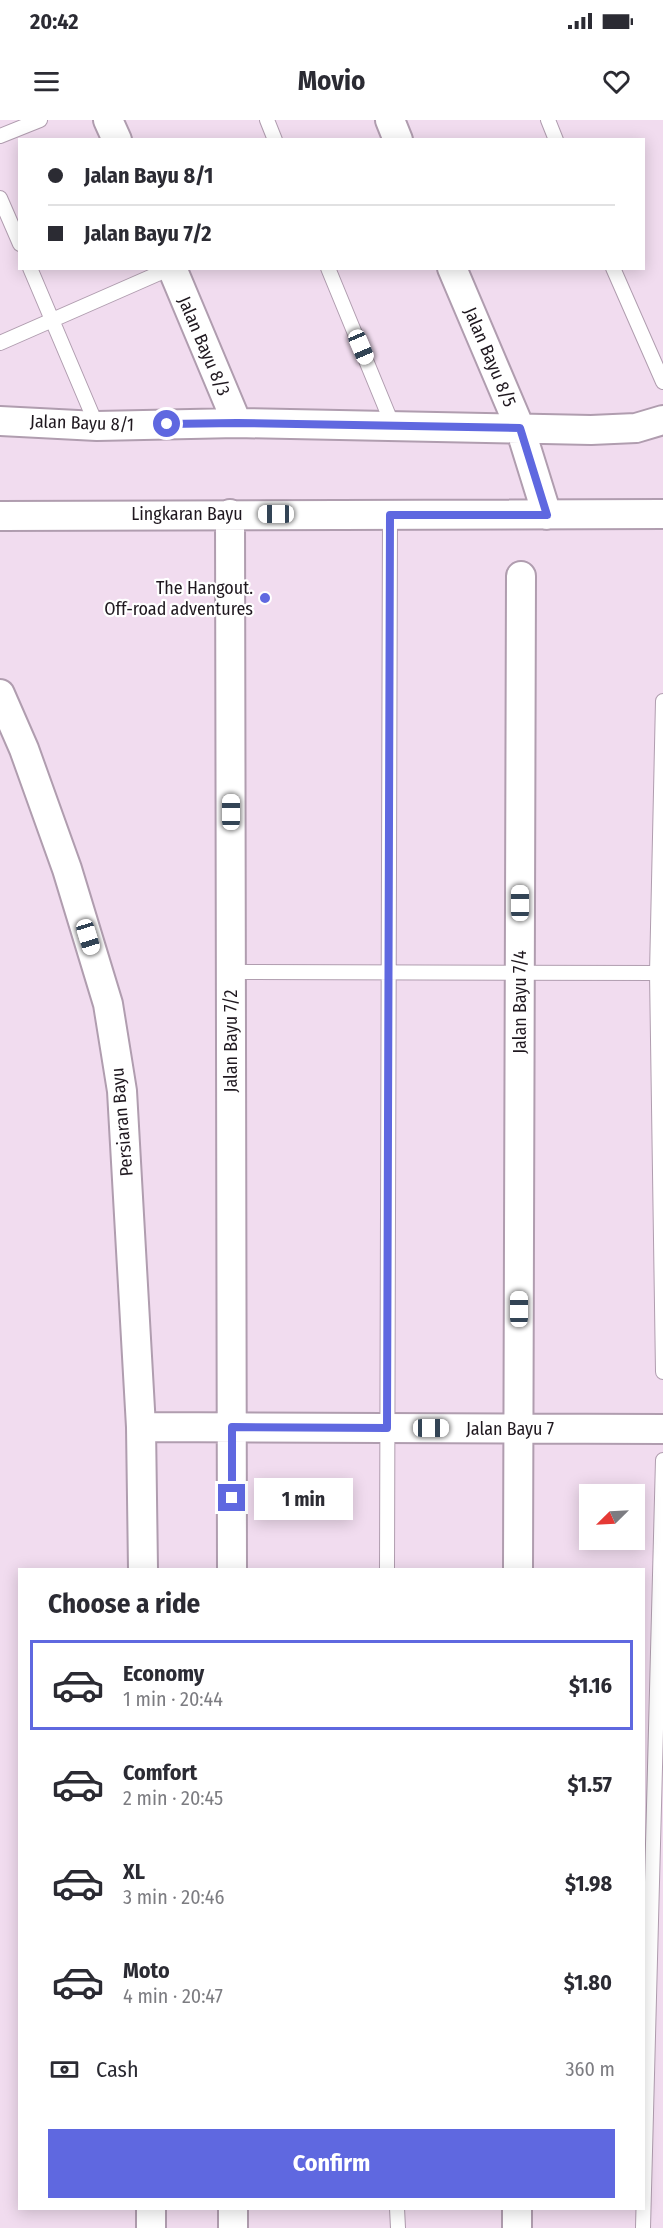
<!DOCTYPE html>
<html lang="en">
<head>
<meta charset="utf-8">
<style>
	:root { --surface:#fff; --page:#f2f2f3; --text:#2b2b33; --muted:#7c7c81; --line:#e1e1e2; --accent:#5f68e0 }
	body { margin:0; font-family:"Fira Sans Condensed",sans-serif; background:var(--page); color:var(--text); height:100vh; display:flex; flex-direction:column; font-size:22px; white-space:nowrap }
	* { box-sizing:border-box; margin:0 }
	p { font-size:20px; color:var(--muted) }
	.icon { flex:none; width:33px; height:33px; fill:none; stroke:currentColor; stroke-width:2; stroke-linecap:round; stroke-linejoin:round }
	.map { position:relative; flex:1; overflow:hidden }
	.panel { position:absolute; left:18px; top:1448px; width:627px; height:642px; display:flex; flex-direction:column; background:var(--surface); border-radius:0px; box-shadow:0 3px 15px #0003 }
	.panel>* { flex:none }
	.banner { position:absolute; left:18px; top:18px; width:627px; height:132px; border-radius:0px; box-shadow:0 3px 15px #0003; display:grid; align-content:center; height:132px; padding:0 30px; background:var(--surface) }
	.needle { width:39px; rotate:246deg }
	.buttons { position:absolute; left:579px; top:1364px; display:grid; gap:12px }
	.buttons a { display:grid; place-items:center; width:66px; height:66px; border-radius:0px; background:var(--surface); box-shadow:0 3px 15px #0003; font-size:30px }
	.end { position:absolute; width:27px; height:27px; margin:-14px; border:8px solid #5f68e0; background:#fff; box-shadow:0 0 0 3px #fff }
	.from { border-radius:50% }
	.bubble { position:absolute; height:42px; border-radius:0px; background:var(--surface); box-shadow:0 3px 15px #0003; font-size:20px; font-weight:700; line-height:42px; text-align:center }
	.car { position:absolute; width:18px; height:36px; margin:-18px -9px; border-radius:8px; box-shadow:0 0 4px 2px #0007; background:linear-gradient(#fff 24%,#345 0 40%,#fff 0 76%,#345 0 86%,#fff 0) }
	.banner b { display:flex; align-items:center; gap:21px; height:57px; font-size:22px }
	.banner b+b { border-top:2px solid var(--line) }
	.banner i { width:15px; height:15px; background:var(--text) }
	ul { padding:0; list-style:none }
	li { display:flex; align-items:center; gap:18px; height:90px; margin:0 12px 9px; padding:0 18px; border:3px solid transparent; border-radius:0px }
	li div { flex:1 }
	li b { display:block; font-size:22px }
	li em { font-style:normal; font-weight:700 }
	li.active { border-color:var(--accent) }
	li>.icon { width:54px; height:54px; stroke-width:1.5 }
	h2 { padding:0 30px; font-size:27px; line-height:72px }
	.pay { display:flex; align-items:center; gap:15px; height:66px; padding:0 30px; font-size:22px }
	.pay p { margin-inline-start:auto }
	.action { display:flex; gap:12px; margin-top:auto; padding:12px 30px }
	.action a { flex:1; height:69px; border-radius:0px; background:var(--accent); color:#fff; font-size:24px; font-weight:700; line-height:69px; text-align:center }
	.status { display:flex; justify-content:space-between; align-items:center; height:42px; padding:0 30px; background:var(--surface); direction:ltr }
	.status svg { height:16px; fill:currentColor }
	header { display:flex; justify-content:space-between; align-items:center; height:78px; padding:0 30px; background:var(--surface); font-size:27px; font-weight:700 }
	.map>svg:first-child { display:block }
</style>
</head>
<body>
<div class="status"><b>20:42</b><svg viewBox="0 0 49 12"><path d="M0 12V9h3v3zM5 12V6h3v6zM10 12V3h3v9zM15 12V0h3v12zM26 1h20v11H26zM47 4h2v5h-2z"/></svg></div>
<header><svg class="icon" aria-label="menu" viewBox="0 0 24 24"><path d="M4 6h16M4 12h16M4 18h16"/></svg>Movio<svg class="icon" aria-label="heart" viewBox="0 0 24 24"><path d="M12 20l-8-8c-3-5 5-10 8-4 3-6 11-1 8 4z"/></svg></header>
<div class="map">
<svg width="663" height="2108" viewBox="0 0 663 2108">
	<rect width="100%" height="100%" fill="#f1dcef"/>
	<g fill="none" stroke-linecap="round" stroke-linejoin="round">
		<defs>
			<path id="lane" d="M267,0L275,20
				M548,0L556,20
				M0,16L40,0
				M0,78L20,124
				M30,148L97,306
				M328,148L393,306
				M613,148L663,262
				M0,223L171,148
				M663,581L657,853L663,1252
				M231,852L663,853
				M387,1449L390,395
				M397,2088L398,2108
				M643,2108L663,1340"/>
			<path id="street" d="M108,0L117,20
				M390,0L398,20
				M172,148L237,303
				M452,148L520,308L547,395
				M0,301L97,306L237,303L591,310L636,308L663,300
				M230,394L232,1449
				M0,396L663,394
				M0,574L24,629L67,749L108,884L122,971L141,1307L143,1449
				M141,1307L663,1309
				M518,1449L521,456
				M151,2088V2108
				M233,2088V2108
				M517,2108V2088"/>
		</defs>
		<use href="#lane" stroke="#b09daf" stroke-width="16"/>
		<use href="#street" stroke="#b09daf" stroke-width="32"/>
		<use href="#lane" stroke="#fff" stroke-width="14"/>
		<use href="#street" stroke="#fff" stroke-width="28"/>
	</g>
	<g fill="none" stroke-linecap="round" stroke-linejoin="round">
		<path stroke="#5f68e0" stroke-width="8" d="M167,304L237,303L520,308L547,395H390L387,1308L232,1307V1378"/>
	</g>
	<circle fill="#5f68e0" stroke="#fff" stroke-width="2" cx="265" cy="478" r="6"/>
	<g text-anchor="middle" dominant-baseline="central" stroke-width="4.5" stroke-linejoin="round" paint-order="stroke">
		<g font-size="18" fill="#1f181f" stroke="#fff">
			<text transform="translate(204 226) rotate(67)">Jalan Bayu 8/3</text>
			<text transform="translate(490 237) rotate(67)">Jalan Bayu 8/5</text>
			<text transform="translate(82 303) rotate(2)">Jalan Bayu 8/1</text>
			<text x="187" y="394">Lingkaran Bayu</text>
			<text transform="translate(520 882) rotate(-90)">Jalan Bayu 7/4</text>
			<text transform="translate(231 921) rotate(-90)">Jalan Bayu 7/2</text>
			<text transform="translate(122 1002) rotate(-95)">Persiaran Bayu</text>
			<text x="510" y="1309">Jalan Bayu 7</text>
		</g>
		<g font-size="18" fill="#1f181f" stroke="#fff" text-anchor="end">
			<text x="253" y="468">The Hangout.<tspan x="253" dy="21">Off-road adventures</tspan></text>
		</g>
	</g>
</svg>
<div class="buttons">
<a><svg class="needle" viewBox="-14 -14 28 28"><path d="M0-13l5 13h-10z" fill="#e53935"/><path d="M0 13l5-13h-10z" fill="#7c7c81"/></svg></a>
</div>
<i class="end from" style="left:167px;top:304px"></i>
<i class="end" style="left:232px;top:1378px"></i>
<div class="bubble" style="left:254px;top:1358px;width:99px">1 min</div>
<i class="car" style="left:361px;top:227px;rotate:157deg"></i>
<i class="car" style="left:276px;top:394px;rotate:270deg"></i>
<i class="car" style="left:231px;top:692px;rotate:0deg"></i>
<i class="car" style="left:520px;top:783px;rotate:0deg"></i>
<i class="car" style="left:88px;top:817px;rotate:163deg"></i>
<i class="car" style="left:519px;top:1189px;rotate:0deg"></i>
<i class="car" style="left:431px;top:1308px;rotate:90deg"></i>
<div class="banner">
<b><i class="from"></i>Jalan Bayu 8/1</b>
<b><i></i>Jalan Bayu 7/2</b>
</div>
<section class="panel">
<h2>Choose a ride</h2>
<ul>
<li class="active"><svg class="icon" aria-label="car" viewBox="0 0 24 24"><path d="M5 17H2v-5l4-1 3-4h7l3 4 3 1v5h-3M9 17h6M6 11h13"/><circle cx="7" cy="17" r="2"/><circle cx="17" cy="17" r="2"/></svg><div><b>Economy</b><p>1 min · 20:44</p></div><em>$1.16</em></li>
<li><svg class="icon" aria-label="car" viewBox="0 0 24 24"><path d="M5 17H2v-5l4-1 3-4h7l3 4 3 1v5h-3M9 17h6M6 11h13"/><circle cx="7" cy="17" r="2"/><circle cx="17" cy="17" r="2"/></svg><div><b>Comfort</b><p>2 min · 20:45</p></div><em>$1.57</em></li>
<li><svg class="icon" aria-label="car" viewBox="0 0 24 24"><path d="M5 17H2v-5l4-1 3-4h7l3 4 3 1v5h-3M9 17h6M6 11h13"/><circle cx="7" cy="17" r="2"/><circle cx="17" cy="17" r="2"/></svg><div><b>XL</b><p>3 min · 20:46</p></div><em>$1.98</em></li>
<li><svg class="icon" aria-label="car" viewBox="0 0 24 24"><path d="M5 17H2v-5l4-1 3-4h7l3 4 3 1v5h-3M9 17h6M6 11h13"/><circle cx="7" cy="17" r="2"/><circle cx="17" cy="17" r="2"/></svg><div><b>Moto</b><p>4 min · 20:47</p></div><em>$1.80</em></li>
</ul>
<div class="pay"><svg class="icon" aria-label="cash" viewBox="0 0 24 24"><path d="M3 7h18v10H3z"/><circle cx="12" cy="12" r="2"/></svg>Cash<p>360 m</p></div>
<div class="action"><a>Confirm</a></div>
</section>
</div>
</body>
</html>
